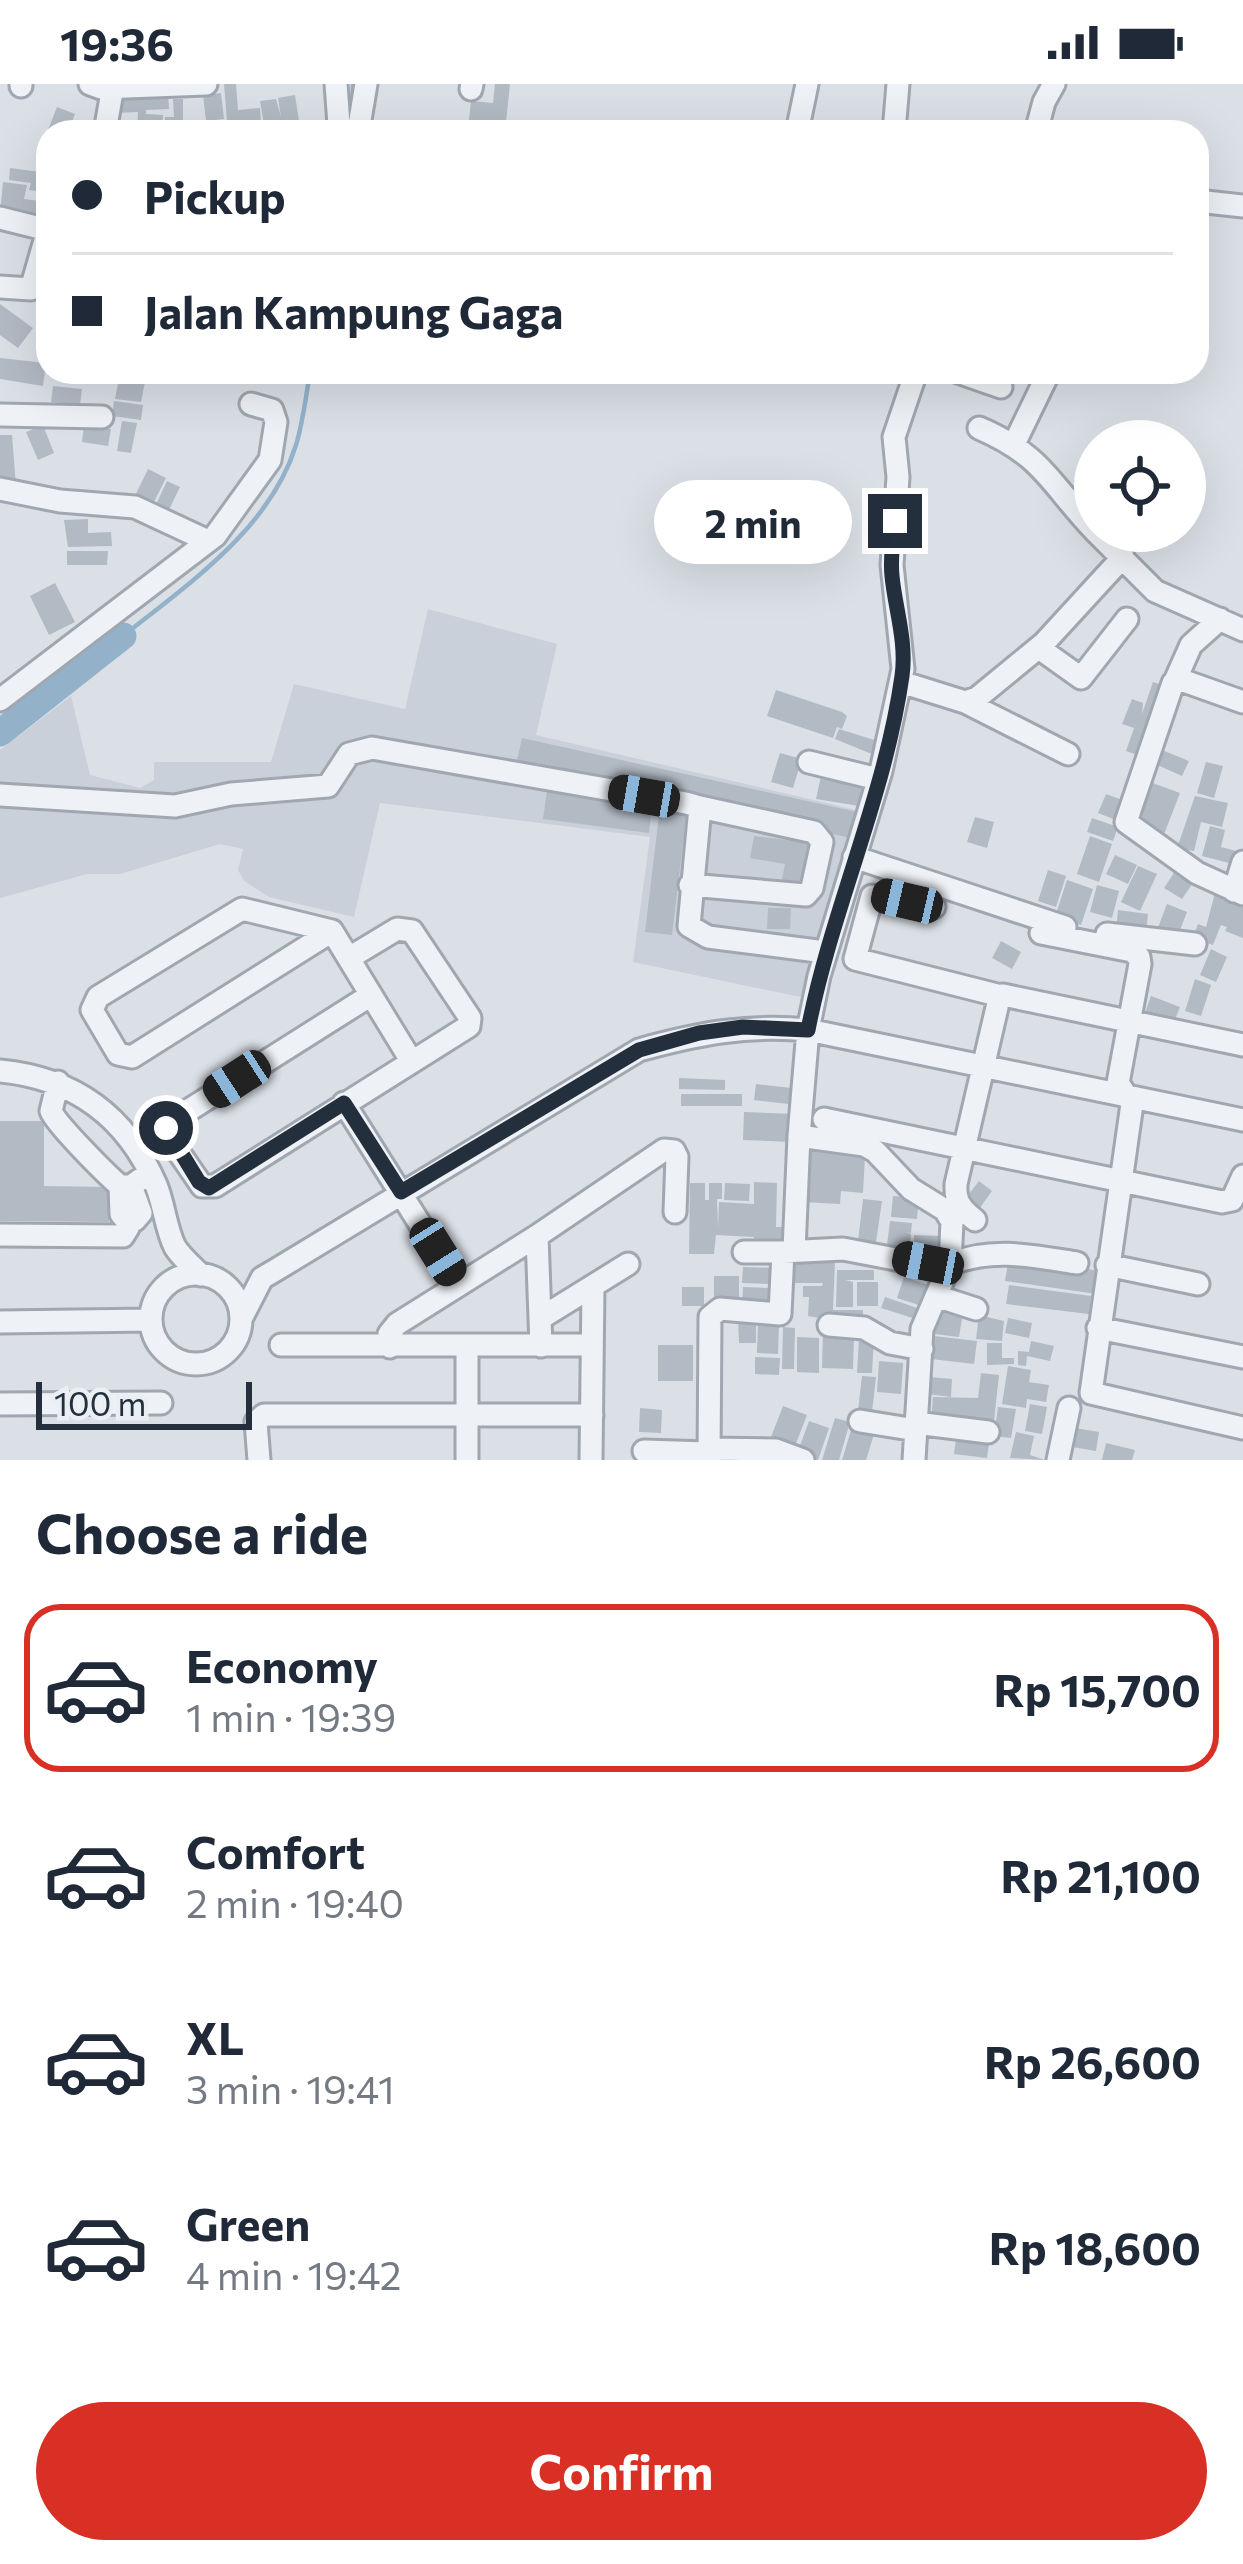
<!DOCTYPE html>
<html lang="en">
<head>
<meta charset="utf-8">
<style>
	:root { --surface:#fff; --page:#f2f2f3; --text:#1f2937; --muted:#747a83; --line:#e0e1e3; --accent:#d93025 }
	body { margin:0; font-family:Commissioner,sans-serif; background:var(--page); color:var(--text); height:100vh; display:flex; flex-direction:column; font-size:45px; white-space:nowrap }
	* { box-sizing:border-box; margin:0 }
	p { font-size:39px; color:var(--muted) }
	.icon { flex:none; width:66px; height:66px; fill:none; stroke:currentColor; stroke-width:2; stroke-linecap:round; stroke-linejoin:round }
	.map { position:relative; height:1376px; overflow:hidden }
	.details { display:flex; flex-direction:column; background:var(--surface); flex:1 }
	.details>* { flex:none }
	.banner { position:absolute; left:36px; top:36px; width:1173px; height:264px; border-radius:36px; box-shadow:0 12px 48px #0002; display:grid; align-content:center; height:264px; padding:0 36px; background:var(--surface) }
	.controls { position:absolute; left:1074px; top:336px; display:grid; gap:24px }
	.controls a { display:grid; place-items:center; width:132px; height:132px; border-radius:50%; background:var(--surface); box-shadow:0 12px 48px #0002; font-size:60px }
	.scale { position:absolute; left:36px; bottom:30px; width:216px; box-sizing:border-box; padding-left:12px; border:6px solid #242f3d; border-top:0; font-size:33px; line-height:42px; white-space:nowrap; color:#242f3d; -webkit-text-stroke:9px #eaeff4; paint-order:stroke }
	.end { position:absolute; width:54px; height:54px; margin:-27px; border:15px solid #242f3d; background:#fff; box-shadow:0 0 0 6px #fff }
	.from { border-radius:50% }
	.bubble { position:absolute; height:84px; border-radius:42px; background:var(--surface); box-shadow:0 12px 48px #0002; font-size:39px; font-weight:700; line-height:84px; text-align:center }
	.car { position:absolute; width:36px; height:72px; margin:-36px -18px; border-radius:15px; box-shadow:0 0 9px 3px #0007; background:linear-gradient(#222 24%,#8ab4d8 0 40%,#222 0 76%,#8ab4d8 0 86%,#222 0) }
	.banner b { display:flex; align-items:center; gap:42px; height:114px; font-size:45px }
	.banner b+b { border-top:3px solid var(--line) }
	.banner i { width:30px; height:30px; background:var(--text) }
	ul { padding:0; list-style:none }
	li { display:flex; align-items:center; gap:36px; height:168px; margin:0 24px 18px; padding:0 12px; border:6px solid transparent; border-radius:36px }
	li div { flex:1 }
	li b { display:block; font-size:45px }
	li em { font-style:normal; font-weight:700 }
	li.current { border-color:var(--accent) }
	li>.icon { width:108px; height:108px; stroke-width:1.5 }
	h2 { padding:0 36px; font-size:54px; line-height:144px }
	.cta { display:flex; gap:24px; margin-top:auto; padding:24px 36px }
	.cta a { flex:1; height:138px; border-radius:72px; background:var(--accent); color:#fff; font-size:48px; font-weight:700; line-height:138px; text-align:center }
	.status { display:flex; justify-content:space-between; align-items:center; height:84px; padding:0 60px; background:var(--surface); direction:ltr }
	.status svg { height:33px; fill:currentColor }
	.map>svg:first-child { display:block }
</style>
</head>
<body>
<div class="status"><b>19:36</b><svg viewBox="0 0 49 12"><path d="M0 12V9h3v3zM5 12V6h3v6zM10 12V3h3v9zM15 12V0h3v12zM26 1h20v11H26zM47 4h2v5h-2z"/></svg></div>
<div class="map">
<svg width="1243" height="1376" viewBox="0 0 1243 1376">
	<rect width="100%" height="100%" fill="#dbe0e7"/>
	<path fill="#c9d0d9" d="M428,525L557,560L536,651L865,728L805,914L633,878L650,753L380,719L354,833L269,813L244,797L238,786L243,765L220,760L120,790H87L0,814V666L71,612L90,691L140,704L154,696V678H271L294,600L405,625Z"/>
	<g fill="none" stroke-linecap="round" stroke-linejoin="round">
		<path stroke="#93b2ca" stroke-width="4.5" d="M352,24L353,0
			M123,552C188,500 270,445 296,361C303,338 306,312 310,288"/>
		<path stroke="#93b2ca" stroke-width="27" d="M0,649L123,552"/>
	</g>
	<path fill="#b2bac4" d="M224,0H236L238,26L260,24L261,39L241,41V36L227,37Z
		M495,0H510L505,48L468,45L471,17L493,19Z
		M113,9L168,10L169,25L146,26V30L163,31L162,48H137L138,28L113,29Z
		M221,9L224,35L206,37L203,11Z
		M295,11L299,37L264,40L260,17L276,15L281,33L278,14Z
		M173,15H183V48H165V33H174Z
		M57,23L75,30L68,48H48V61L43,59Z
		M10,84L48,89V109L29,106L31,99L9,96Z
		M3,98L27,101L24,115L48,118V142L22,136L23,129L9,126L0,130Z
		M0,220L33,244L18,264L0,251Z
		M0,274L46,279L43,302L0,295Z
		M120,288H147L141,318L115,315Z
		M53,302L82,305L80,321L51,318Z
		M114,317L143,321L141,336L112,332Z
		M122,337L137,339L131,369L117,367Z
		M43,341L54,369L38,376L26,348Z
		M84,341L111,345L108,362L82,358Z
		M0,351H12L16,402L0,401Z
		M148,385L166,394L150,426L132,418Z
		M167,397L180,403L166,432L153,427Z
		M88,435V449L111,448L112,462L68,463L64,436Z
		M67,467H108L107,481H67Z
		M55,499L75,538L49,551L30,512Z
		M1153,598L1169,603L1146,674L1126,667L1134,644L1122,640L1132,615L1143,619L1142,630Z
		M776,606L842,628L847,632L842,645L837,643L833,654L767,632Z
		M839,645L884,659L879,673L835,655Z
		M522,654L857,728L851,754L516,681Z
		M1162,666L1189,677L1182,692L1155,680Z
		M780,669L802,675L793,704L771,698Z
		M1206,678L1223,682L1214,714L1197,709Z
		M821,692L863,699L859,722L816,715Z
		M1150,698L1180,709L1163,753L1133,742Z
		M547,707L652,721L649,749L543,735Z
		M1106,710L1128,718L1121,738L1098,729Z
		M1195,712L1228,719L1222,743L1201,738L1194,767L1177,764Z
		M660,723L687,726L672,851L645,848Z
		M975,733L994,738L987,764L967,758Z
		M1092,734L1118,743L1113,757L1087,748Z
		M1210,742L1225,746L1221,763L1240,768L1237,781L1202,772Z
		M754,752L811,759L800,804L781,801L785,780L750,774Z
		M1090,752L1112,760L1099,798L1077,790Z
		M1115,771L1137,781L1128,800L1106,790Z
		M1179,781L1197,793L1182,815L1164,804Z
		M1138,782L1157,790L1140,827L1121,818Z
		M1048,786L1066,792L1056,823L1038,817Z
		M1067,796L1093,805L1081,841L1055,833Z
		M1097,801L1119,807L1112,834L1090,828Z
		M1215,809L1243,815V854L1225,847L1227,843L1221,841L1213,861L1193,854L1198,840L1206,843Z
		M1167,820L1187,828L1177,854L1157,846Z
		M768,824H791L790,845H767Z
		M1118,826L1148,830L1146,850L1116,846Z
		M1001,857L1021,868L1012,885L992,874Z
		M1211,865L1227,873L1216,898L1200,891Z
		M1195,895L1211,901L1201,932L1185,927Z
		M1151,912L1180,923L1173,940L1145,929Z
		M679,994L725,996V1006L679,1005Z
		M756,1000L791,1004L789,1020L754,1016Z
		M681,1010H742V1022H681Z
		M744,1028L793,1030L792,1058L743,1056Z
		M0,1037H44V1102L109,1103V1138L0,1137Z
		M804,1067L865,1071L863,1109L841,1107L840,1120L803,1118Z
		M979,1097L992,1107L979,1125L965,1115Z
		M754,1098L777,1099L776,1143H794V1160L753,1167L754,1153L716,1151L714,1170H689L690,1099H705V1116H709V1099H722V1115H717L718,1144L719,1118L754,1120Z
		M725,1099L750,1100L749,1117L724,1116Z
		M893,1112L919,1114L917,1135L891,1133Z
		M863,1115L882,1117L876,1158L858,1157Z
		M890,1137L912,1139L911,1149L906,1148L911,1150L909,1172L886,1169Z
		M914,1151L943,1152L942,1169H936V1177L918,1176L919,1168L913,1167Z
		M787,1171H821V1178L835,1177L833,1226H863V1242L808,1232L809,1213H803V1202H822L823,1199H787Z
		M1009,1173L1100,1187L1097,1210L1005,1197Z
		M743,1183L774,1184L773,1200L742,1199Z
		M837,1186H874V1196H845L853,1198V1223H836Z
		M714,1192H739V1223H714Z
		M904,1193L932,1202L925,1223L897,1214Z
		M857,1198H878V1222H857Z
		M1009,1201L1091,1212L1089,1230L1006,1220Z
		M682,1203H704V1222H682Z
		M743,1203L773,1204L772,1226L742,1225Z
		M885,1213L920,1225L916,1235L881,1224Z
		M938,1224L963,1228L959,1253L934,1250Z
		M979,1231L1004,1237L1002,1257L976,1255Z
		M738,1233H756V1259H739Z
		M1008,1234L1032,1239L1029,1254L1005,1249Z
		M758,1240L779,1241L778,1270L757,1269Z
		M783,1243L795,1244L794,1285H782Z
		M823,1249L854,1250L853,1285L822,1284Z
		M934,1252L977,1257L974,1280L931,1275Z
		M797,1253L819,1254V1289L797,1288Z
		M859,1254L874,1255L872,1289H857Z
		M1031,1257L1054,1262L1050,1277L1027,1272L1026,1282L1018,1281V1267L1029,1268Z
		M987,1259H1002V1274H1014V1280L987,1281Z
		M658,1261H693V1297H658Z
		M755,1273L780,1274L779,1291L755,1290Z
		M879,1277L903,1279L901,1310L877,1308Z
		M1008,1282L1031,1286L1029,1298L1049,1301L1046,1318L1027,1315L1026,1324L1002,1320Z
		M981,1289L999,1291L993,1346L931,1336L933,1313L978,1314Z
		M862,1292L876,1293L871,1337L857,1335Z
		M930,1293L952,1295L951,1313L928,1310Z
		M1030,1320L1047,1323L1042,1350L1025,1347Z
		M783,1322L807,1331L795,1362L771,1353Z
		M998,1323L1016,1325L1011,1354L994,1352Z
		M640,1324L662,1326L661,1349L639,1348Z
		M835,1334L850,1338L839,1376H822Z
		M809,1337L829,1344L818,1376L797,1370Z
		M852,1343L874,1350L866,1376H842Z
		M1069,1343L1099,1348L1096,1367L1066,1362Z
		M957,1348L990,1352L987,1374L954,1370Z
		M1016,1348L1034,1352L1030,1371L1045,1376L1010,1374Z
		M1106,1359L1135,1366L1132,1376H1102Z"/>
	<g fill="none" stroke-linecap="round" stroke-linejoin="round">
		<defs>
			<path id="minor" d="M21,0V2
				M90,0L101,4L206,0
				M336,0L339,41
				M471,5L472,0
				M105,48L113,2
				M358,48L366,0
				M797,48L807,0
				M894,48L898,0
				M1036,48L1044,18L1054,0
				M1197,117L1243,122
				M0,134L48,146L31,205L0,203
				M958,288L1001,303
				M0,331L102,333
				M979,344C1044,372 1050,400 1095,447
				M1014,360L1049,288
				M0,405L60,417L135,423L208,457
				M1095,447L1155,507L1243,546
				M1039,564L1081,594L1127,535
				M1175,597L1191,561L1220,535
				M901,598L965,618L977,614L1044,559L1123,473
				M0,616L215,452L270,376L276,338L272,326L251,320
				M965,618L1068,670
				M1243,618L1184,597L1173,599L1126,738L1197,789L1243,810
				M809,678L878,695
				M0,711L175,722L231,710L328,702L349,670L372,664L686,719L700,723L689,842L708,853L825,868
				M854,773L1065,843
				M690,801L806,811L812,804L822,758L814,748L700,723
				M1234,807L1243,778
				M934,823L872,812L855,875L1001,912
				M332,847L132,973L118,970L92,926L98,913L242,825L332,847L412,978
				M1041,849L1132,867L1139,873L1140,880L1118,999L1132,1020L1091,1309L1243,1344
				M1107,850L1195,860
				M349,874L397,845L412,847L470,934L469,942L215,1102H202L169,1054L166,1047L170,1038L371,911
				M0,987C74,994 126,1032 156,1101C164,1120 166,1146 175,1163C181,1173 193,1183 201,1191
				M58,998L51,1027C56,1040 107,1091 120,1102H131L149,1089
				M344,1019L457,1199
				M824,1035L1222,1118L1232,1116L1243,1092
				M120,1102L121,1130L126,1136H135L141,1129L131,1102
				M975,1136C961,1125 955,1118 956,1100L998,919L1003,911L1243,961
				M0,1151L123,1152L128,1144
				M537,1152L541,1262
				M794,1166L799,1052
				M744,1168H783
				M950,1180C993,1163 1033,1172 1077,1179
				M1107,1181L1198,1200
				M151 1235a45 45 0 1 1 90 0a45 45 0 1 1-90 0Z
				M936,1212L976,1225
				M541,1234L628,1180
				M241,1235L262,1194L274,1187L639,966C696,950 748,940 808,946L1243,1036
				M0,1238L151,1236
				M829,1241L864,1244L890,1259L922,1265
				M1098,1244L1243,1273
				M281,1261H592
				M390,1263L389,1250L397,1240L537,1152L664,1066L674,1067L677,1073L675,1128
				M0,1320L161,1319
				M860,1337L916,1346
				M916,1339L988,1348
				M709,1365L776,1366L803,1376
				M644,1367L708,1369
				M259,1376L256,1338L264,1331H592
				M467,1376V1264
				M591,1376L593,1203
				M709,1376L710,1233L720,1225L780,1230L783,1168L843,1165L948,1185
				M914,1376L922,1245L950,1180L952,1138L945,1126L911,1105L875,1067L864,1061L799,1052L808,946L819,892L881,687L903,585L892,481L898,393L894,353L916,288
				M1058,1376L1069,1324"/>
		</defs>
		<use href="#minor" stroke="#a0a7b1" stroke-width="27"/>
		<use href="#minor" stroke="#eef1f5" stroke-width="21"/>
	</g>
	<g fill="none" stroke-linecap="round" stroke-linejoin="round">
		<path stroke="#242f3d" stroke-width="15" d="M166,1044L199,1098L209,1104L344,1019L401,1108L639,966L699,949L743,943L808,946C831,827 885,713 902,592C907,558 895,524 892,492C890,474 893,455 895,437"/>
	</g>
</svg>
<div class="controls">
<a><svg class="icon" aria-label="locate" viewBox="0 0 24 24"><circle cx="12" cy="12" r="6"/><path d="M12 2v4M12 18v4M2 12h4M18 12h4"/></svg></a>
</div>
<div class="scale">100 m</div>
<i class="end from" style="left:166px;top:1044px"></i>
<i class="end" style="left:895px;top:437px"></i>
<div class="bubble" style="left:654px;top:396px;width:198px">2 min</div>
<i class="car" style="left:644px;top:712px;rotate:280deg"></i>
<i class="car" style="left:907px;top:817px;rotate:283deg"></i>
<i class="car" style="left:237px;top:995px;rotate:237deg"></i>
<i class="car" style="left:438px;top:1168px;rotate:148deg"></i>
<i class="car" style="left:928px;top:1179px;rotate:281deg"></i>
<div class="banner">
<b><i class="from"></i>Pickup</b>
<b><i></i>Jalan Kampung Gaga</b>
</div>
</div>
<section class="details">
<h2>Choose a ride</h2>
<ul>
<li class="current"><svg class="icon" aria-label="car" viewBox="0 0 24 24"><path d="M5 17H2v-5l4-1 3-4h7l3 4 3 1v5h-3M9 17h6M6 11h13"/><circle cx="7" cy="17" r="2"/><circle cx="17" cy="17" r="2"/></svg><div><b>Economy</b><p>1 min · 19:39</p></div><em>Rp 15,700</em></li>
<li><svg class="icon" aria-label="car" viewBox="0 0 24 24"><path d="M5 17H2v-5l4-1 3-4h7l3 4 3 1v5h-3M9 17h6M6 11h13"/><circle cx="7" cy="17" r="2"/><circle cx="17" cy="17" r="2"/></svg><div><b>Comfort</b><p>2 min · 19:40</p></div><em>Rp 21,100</em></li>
<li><svg class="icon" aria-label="car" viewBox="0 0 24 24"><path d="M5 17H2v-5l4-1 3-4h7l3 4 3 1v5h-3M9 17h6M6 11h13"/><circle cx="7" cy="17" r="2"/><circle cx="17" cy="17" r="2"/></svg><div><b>XL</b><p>3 min · 19:41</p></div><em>Rp 26,600</em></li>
<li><svg class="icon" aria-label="car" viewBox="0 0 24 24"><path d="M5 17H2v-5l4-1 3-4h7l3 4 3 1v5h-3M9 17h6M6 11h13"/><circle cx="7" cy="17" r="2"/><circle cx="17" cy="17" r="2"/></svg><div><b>Green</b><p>4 min · 19:42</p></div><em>Rp 18,600</em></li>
</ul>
<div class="cta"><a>Confirm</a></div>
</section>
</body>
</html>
